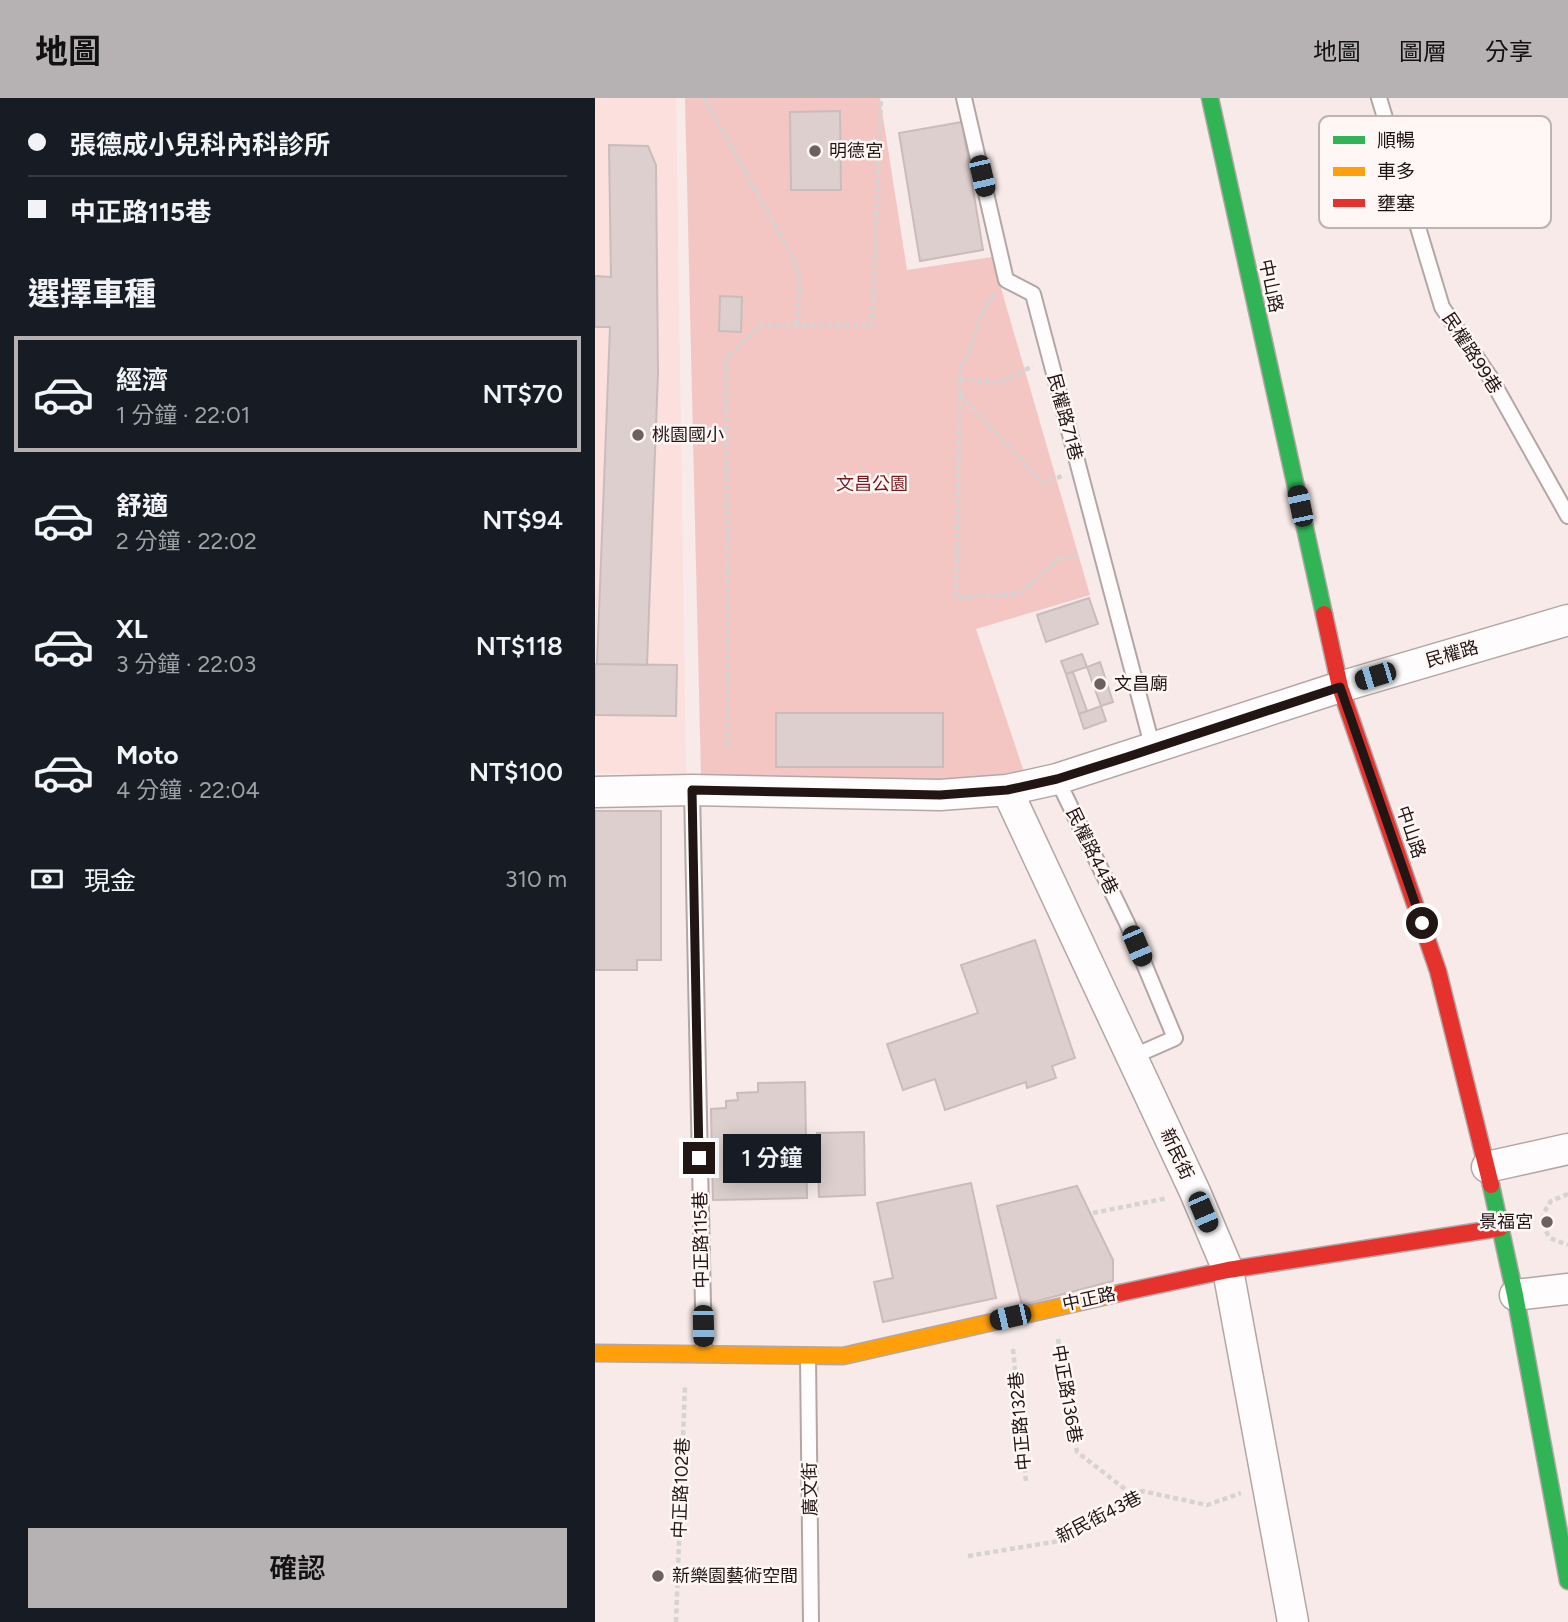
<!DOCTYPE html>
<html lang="zh-TW">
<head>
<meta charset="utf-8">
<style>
	:root { --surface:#171b24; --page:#20242c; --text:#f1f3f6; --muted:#9ea1a6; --line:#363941; --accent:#b6b1b2 }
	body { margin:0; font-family:Figtree,"Noto Sans TC",sans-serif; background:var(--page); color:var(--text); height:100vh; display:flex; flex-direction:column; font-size:26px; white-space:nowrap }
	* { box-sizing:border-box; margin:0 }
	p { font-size:23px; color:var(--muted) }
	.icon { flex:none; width:38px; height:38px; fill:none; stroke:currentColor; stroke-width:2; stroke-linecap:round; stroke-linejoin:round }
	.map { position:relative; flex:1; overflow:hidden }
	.side { display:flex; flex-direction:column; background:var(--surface); width:595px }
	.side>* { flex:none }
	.guide { display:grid; align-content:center; height:154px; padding:0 28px; background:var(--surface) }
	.end { position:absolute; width:32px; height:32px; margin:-16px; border:9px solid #221615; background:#fff; box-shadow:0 0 0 4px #fff }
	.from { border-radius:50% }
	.bubble { position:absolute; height:49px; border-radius:0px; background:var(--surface); box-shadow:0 4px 18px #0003; font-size:23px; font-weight:600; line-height:49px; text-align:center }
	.car { position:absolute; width:21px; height:42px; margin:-21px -10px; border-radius:9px; box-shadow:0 0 5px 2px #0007; background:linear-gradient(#222 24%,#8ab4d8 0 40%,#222 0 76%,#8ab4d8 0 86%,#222 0) }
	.guide b { display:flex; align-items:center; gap:24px; height:66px; font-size:26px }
	.guide b+b { border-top:2px solid var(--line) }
	.guide i { width:18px; height:18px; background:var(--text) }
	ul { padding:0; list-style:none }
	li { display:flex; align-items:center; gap:21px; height:116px; margin:0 14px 10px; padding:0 14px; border:4px solid transparent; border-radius:0px }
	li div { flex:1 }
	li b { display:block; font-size:26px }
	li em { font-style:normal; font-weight:600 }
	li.active { border-color:var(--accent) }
	li>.icon { width:63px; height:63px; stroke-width:1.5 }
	h2 { padding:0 28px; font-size:32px; line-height:84px }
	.pay { display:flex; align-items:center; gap:18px; height:77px; padding:0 28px; font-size:26px }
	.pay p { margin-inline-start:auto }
	.action { display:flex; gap:14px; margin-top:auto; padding:14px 28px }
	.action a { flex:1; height:80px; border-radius:0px; background:var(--accent); color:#111; font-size:28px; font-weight:600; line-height:80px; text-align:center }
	header { display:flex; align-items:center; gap:42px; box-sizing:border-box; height:98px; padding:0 35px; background:var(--accent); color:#111 }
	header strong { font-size:33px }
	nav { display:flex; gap:38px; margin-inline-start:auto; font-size:24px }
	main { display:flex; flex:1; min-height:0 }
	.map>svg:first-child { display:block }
</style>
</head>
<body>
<header>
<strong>地圖</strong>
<nav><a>地圖</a><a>圖層</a><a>分享</a></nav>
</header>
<main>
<section class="side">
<div class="guide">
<b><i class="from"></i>張德成小兒科內科診所</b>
<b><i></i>中正路115巷</b>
</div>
<h2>選擇車種</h2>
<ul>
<li class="active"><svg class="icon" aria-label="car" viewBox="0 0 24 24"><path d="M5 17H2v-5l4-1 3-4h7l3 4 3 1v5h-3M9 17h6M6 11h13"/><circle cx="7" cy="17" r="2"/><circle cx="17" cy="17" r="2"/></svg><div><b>經濟</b><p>1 分鐘 · 22:01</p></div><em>NT$70</em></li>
<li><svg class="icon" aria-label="car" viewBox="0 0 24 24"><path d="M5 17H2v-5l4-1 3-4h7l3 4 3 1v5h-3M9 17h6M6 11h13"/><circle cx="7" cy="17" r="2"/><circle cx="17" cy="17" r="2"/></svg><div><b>舒適</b><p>2 分鐘 · 22:02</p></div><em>NT$94</em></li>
<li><svg class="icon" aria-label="car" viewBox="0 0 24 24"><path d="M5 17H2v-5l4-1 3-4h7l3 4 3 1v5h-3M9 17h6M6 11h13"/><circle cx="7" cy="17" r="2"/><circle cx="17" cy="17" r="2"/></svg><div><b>XL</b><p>3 分鐘 · 22:03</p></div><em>NT$118</em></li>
<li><svg class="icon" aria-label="car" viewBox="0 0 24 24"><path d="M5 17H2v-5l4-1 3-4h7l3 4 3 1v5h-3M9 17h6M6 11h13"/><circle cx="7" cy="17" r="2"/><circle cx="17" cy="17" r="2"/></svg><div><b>Moto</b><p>4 分鐘 · 22:04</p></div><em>NT$100</em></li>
</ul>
<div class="pay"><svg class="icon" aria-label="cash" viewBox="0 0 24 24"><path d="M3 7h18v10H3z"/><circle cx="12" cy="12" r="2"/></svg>現金<p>310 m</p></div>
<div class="action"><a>確認</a></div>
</section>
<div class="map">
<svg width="973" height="1524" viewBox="0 0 973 1524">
	<rect width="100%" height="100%" fill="#f7eae9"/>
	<path fill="#fbe0de" d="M0,0H81L91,678L0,675Z"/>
	<path fill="#f4c6c3" d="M90,0H285L312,172L397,159L495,497L381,531L429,674L367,685L106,679Z"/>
	<path fill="#dccfce" stroke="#c9bcbb" stroke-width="2" d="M245,13L246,92H196L195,14Z
		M367,24L388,152L325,163L304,35Z
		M14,47L53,48L61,67L63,275L52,567L2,566L15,229H0V178L16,179Z
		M125,198L147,199L146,234L124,233Z
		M494,500L503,526L451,544L442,517Z
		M487,556L492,569L471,576L466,563Z
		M505,564L518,604L506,608L492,569Z
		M0,566L82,567L81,618L0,617Z
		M478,574L492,613L484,616L471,576Z
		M506,608L511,623L489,631L484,616Z
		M181,615H348V669H181Z
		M0,713H66V862H42V872H0Z
		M440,842L480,960L457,968L461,980L432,990L431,984L350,1012L340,981L308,992L292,946L383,915L366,867Z
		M210,984L212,1100L118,1102L116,1011L131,1010V1003L143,1002L142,995L163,994V985Z
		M269,1034L270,1097L224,1099L222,1035Z
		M376,1085L401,1200L288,1224L279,1184L298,1180L282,1105Z
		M482,1088L518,1162V1183L427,1207L402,1108Z"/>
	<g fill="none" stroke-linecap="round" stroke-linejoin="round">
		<defs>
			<path id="lane" d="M369,0L411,182L438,196L558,651
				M784,0L847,209L895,279L973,418
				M462,681L532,825L580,940L537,959
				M97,692L109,1254
				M213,1259L216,1524"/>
			<path id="street" d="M412,692L600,1094L633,1172L698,1524
				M0,694L97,692L345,697L412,692L462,681L745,589L973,522
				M892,1069L973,1051
				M920,1197L973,1191"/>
			<path id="fast" d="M615,0L729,516
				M896,1087L920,1197L973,1483"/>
			<path id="slow" d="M0,1255L248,1258L525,1195"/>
			<path id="jam" d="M729,516L745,589L843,873L896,1087
				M525,1195L633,1172L905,1130"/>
		</defs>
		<use href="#lane" stroke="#b3a7a6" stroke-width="18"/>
		<use href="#street" stroke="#b3a7a6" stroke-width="33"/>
		<use href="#fast" stroke="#b3a7a6" stroke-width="19"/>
		<use href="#slow" stroke="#b3a7a6" stroke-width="19"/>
		<use href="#jam" stroke="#b3a7a6" stroke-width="19"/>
		<path stroke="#d7d3d3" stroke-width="4.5" stroke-dasharray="5 3.5" stroke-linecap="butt" d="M109,0L196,156L205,178L202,227
			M399,196C382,217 380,248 365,270L361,499L424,496L463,461L486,457
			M365,281L405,284L438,268
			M365,297L448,385L467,378
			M133,647L131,260L166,227H277L286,0
			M973,1096L956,1103C946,1116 946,1127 955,1140L973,1147
			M498,1115L573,1100
			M463,1241L482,1354L539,1398
			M418,1251L431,1384
			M373,1458L464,1443L547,1393L612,1407L646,1395
			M81,1524L90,1288"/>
		<use href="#lane" stroke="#fefcfc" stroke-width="14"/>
		<use href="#street" stroke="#fefcfc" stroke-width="30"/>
		<use href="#fast" stroke="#30b455" stroke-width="16"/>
		<use href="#slow" stroke="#ff9f0a" stroke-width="16"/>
		<use href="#jam" stroke="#e5322d" stroke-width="16"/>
	</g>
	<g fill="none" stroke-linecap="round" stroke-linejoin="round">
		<path stroke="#221615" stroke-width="9" d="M104,1060L97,692L345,697L412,692L462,681L532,659L745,589L827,825"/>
	</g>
	<g fill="#6d605f" stroke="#fff7f6" stroke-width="2.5">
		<circle cx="220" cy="53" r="7"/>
		<circle cx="43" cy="337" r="7"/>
		<circle cx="505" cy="586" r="7"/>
		<circle cx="952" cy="1124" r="7"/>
		<circle cx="63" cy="1478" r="7"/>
	</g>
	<g text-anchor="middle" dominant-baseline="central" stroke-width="5" stroke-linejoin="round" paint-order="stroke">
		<g font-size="18" fill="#221615" stroke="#fff7f6" text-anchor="start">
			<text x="234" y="53">明德宮</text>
			<text x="57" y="337">桃園國小</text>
			<text x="519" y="586">文昌廟</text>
			<text x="938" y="1124" text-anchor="end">景福宮</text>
			<text x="77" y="1478">新樂園藝術空間</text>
		</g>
		<g font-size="18" fill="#221615" stroke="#fff7f6">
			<text transform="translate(676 188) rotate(78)">中山路</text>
			<text transform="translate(877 255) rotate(57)">民權路99巷</text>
			<text transform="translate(470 319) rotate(75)">民權路71巷</text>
			<text transform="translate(857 556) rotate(-16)">民權路</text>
			<text transform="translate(816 734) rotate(71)">中山路</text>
			<text transform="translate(497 753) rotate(64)">民權路44巷</text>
			<text transform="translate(582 1056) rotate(65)">新民街</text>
			<text transform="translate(106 1142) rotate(-91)">中正路115巷</text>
			<text transform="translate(494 1201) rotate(-12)">中正路</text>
			<text transform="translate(472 1296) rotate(80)">中正路136巷</text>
			<text transform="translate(425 1323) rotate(-95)">中正路132巷</text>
			<text transform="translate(86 1390) rotate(-88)">中正路102巷</text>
			<text transform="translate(215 1391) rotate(-91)">廣文街</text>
			<text transform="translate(504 1419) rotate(-27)">新民街43巷</text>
		</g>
		<g font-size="18" fill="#79191d" stroke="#fff7f6">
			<text x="277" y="386">文昌公園</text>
		</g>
	</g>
	<rect x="724" y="18" width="232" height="112" rx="10" fill="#fff7f6" stroke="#bdb4b2" stroke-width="2"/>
	<rect x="738" y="38" width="32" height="8" fill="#30b455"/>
	<rect x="738" y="69" width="32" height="9" fill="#ff9f0a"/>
	<rect x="738" y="101" width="32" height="8" fill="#e5322d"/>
	<g font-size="19" fill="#221615">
		<text x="782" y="49">順暢</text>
		<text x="782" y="80">車多</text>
		<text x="782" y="112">壅塞</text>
	</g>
</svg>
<i class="end from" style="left:827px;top:825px"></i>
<i class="end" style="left:104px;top:1060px"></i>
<div class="bubble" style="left:128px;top:1036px;width:98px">1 分鐘</div>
<i class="car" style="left:387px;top:78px;rotate:167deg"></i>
<i class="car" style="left:705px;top:408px;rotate:348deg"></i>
<i class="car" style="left:780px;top:578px;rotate:253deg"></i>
<i class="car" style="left:542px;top:848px;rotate:157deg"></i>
<i class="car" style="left:608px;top:1114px;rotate:157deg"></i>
<i class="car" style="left:415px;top:1219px;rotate:257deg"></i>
<i class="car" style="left:108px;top:1228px;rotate:179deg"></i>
</div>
</main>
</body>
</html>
